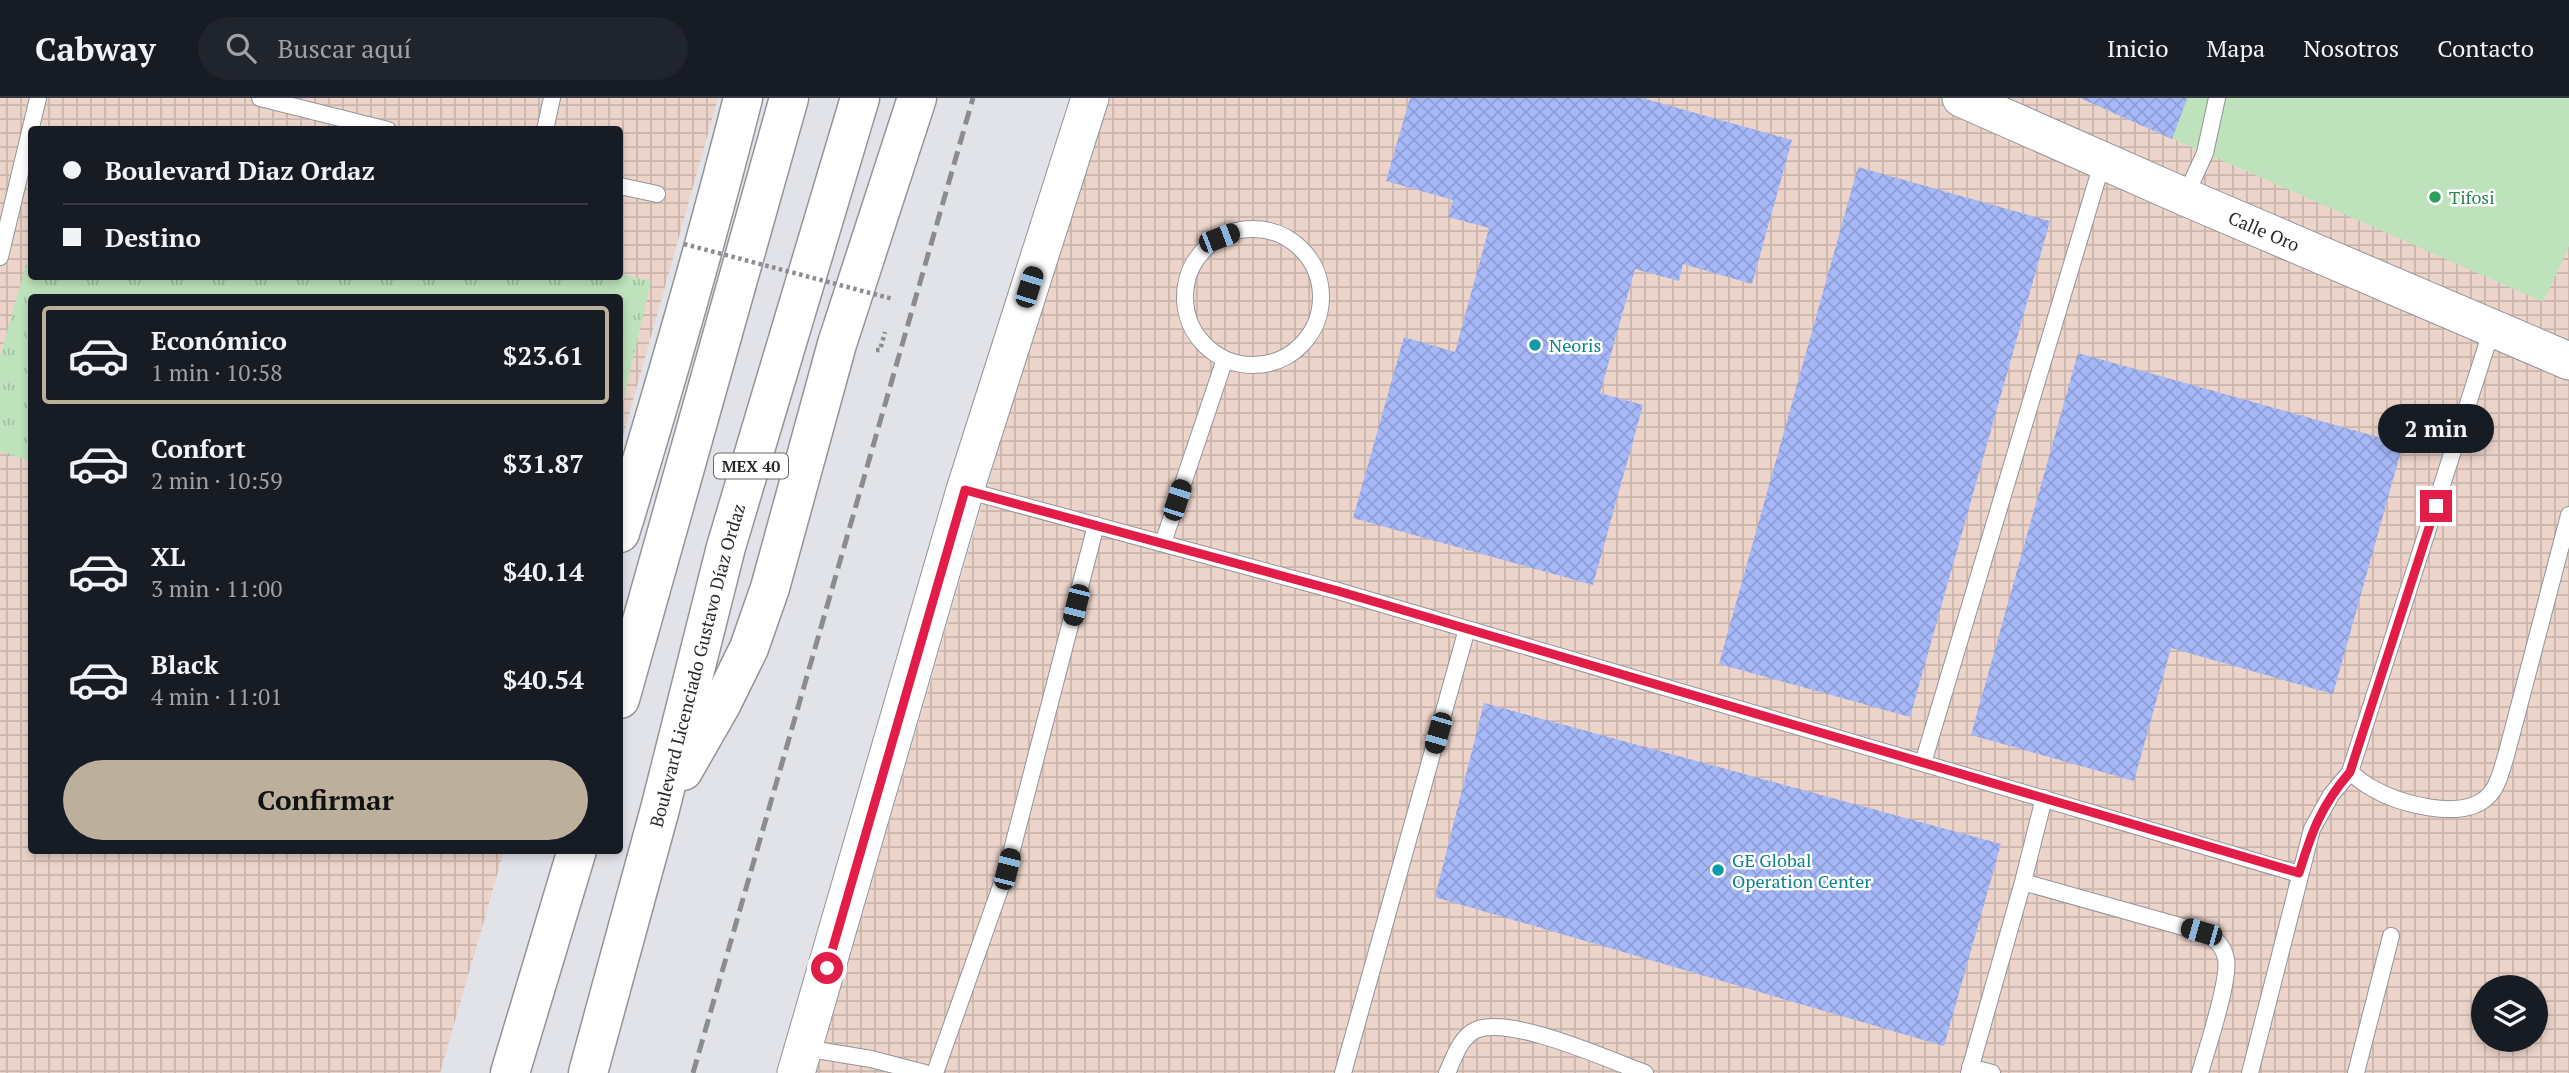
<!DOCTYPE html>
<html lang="es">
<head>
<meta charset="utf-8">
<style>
	:root { --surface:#171b24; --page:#20242c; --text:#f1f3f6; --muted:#9ea1a6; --line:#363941; --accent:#bcb09d }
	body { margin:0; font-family:"PT Serif",serif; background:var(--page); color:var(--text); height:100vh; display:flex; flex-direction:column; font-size:26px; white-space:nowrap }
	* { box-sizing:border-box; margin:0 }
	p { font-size:23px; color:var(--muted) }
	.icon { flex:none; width:38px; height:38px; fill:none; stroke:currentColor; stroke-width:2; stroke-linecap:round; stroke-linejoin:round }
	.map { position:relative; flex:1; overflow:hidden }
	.panel { position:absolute; left:28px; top:196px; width:595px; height:560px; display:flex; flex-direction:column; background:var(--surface); border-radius:7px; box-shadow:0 4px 10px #0003 }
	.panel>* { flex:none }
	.banner { position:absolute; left:28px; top:28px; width:595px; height:154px; border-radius:7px; box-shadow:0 4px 10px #0003; display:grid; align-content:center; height:154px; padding:0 35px; background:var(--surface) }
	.buttons { position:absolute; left:2471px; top:877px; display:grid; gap:14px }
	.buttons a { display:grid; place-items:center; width:77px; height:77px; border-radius:50%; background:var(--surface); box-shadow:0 4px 10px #0003; font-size:35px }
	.end { position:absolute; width:32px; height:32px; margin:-16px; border:9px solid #e11d48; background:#fff; box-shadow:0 0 0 4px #fff }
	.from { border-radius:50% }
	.bubble { position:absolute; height:49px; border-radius:24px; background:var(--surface); box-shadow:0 4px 10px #0003; font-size:23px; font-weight:700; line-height:49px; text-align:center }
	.car { position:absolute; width:21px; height:42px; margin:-21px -10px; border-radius:9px; box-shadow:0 0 5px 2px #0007; background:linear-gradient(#222 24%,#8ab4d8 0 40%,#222 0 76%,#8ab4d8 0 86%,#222 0) }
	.banner b { display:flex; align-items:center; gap:24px; height:66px; font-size:26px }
	.banner b+b { border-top:2px solid var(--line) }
	.banner i { width:18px; height:18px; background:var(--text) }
	ul { padding:12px 0 0; list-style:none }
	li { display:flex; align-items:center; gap:21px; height:98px; margin:0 14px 10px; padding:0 21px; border:4px solid transparent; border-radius:7px }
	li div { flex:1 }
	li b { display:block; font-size:26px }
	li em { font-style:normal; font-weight:700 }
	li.on { border-color:var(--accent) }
	li>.icon { width:63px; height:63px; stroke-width:1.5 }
	.action { display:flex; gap:14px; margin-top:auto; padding:14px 35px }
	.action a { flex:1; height:80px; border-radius:42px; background:var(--accent); color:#111; font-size:28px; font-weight:700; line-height:80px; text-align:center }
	header { display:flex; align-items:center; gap:42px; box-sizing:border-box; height:98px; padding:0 35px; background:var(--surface); border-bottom:2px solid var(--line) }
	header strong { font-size:33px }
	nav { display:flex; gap:38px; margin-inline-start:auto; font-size:24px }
	.search { width:490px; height:63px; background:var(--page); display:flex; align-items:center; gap:18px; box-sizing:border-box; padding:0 24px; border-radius:38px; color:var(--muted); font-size:26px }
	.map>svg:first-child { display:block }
</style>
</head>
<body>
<header>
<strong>Cabway</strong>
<div class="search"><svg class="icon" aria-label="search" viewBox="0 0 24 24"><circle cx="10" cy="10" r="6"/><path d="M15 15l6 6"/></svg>Buscar aquí</div>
<nav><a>Inicio</a><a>Mapa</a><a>Nosotros</a><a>Contacto</a></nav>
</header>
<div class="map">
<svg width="2569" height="975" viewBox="0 0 2569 975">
	<defs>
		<pattern id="industrial-grid" width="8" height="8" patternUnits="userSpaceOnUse" patternTransform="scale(1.75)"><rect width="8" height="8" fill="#ecd4cb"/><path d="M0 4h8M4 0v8" fill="none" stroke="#cab6ae"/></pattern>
		<pattern id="grass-tufts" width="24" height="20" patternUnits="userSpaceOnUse" patternTransform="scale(1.75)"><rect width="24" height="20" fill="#bee2bc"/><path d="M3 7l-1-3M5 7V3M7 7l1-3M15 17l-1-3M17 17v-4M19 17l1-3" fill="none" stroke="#a3c2a2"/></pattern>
		<pattern id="building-cross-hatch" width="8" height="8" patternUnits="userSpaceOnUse" patternTransform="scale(1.75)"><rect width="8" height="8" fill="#a6b8f8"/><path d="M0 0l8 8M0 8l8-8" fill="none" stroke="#8f9ed5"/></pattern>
	</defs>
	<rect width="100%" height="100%" fill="#e2e3e9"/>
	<path fill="url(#industrial-grid)" fill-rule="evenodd" d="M0,0H718L620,349V200H32V752L504,753L440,975H0ZM32,32H620V178H32Z
		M1101,0H2569V975H816ZM2483,889H2536V942H2483Z"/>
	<path fill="url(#grass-tufts)" d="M31,149L32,178H620V176L651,183L620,317V200H32L31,363L0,354V258Z"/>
	<path fill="#bee2bc" d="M2094,0H2569V148L2543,204L2092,5Z"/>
	<path fill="url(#building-cross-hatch)" d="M1410,0H1642L1792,42L1752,186L1683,166L1679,183L1635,171L1600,295L1643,307L1593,487L1353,420L1404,239L1455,254L1489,130L1448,119L1453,102L1386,83Z
		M2080,0H2186L2187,1L2172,41Z
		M1858,69L2050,123L1910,619L1719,566Z
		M2078,255L2403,346L2333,596L2171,550L2134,683L1971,637Z
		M1484,605L2001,746L1944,948L1435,799Z"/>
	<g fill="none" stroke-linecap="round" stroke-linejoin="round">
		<defs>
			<path id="service" d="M260,0L388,32
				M545,32L552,0
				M620,88L657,96
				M2185,99L2205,55L2217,0
				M1185 199a68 68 0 1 1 136 0a68 68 0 1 1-136 0Z
				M0,159L38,0
				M965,392L1338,493L2299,776
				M1163,445L1225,261
				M1923,665L2103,62
				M2350,674C2357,680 2364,686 2372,690C2399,706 2459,722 2485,701C2498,691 2501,673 2506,658L2569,417
				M2023,784L2201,834C2214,839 2223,846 2226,861C2230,882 2207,951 2200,975
				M804,950L871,961L925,975
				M1970,969L1992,975
				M935,975L1007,771L1096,427
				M1343,975L1467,531
				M1447,975C1454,960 1460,939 1476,932C1510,917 1609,962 1645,975
				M1969,975L2023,784L2044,700
				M2250,975L2312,731L2331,697L2350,674L2492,231
				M2356,975L2391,838"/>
			<g id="tertiary">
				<path id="s1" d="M1961,0L2185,99L2569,263"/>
				<path d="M796,975L965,392L1090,0"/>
			</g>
			<g id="primary">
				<path d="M620,435C664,291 706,146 743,0"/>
				<path d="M620,601L789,0"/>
				<path d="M683,673L722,605L749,550L770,490L837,246L917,0"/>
				<path d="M510,975L577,752"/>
				<path id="s2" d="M588,975L660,711L726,449L860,0"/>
			</g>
		</defs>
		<use href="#service" stroke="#939499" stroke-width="18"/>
		<use href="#tertiary" stroke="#939499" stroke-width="39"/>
		<use href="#primary" stroke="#939499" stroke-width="41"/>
		<path stroke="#8c8d91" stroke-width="4.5" stroke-dasharray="3.5 3.5" stroke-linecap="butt" d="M876,252H880L885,234"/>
		<use href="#service" stroke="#fff" stroke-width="16"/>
		<use href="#tertiary" stroke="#fff" stroke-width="37"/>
		<use href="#primary" stroke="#fff" stroke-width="38"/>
		<path stroke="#8b8c90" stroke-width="5" stroke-dasharray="14 7" stroke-linecap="butt" d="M693,975L973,0"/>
		<path stroke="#8c8d91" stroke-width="4.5" stroke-dasharray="3.5 3.5" stroke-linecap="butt" d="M684,146L893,201"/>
	</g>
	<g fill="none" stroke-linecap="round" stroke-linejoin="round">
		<path stroke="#e11d48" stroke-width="9" d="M827,870L965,392L1338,493L2299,775C2312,733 2321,708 2350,674L2436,408"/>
	</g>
	<circle fill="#2e9e5b" stroke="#fff" stroke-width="2.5" cx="2435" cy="99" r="7"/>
	<g fill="#0f9aa8" stroke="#fff" stroke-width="2.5">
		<circle cx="1535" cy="247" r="7"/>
		<circle cx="1718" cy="772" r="7"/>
	</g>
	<g text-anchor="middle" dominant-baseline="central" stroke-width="5" stroke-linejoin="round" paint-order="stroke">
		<rect fill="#fff" stroke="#68696b" stroke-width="2" x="714" y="355.5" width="74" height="25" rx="5"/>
		<g font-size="16" font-weight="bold" fill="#28292b">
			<text x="751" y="368">MEX 40</text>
		</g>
		<g font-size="18" fill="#27864d" stroke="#fff" text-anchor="start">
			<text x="2449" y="99">Tifosi</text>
		</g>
		<g font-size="18" fill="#28292b" stroke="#fff">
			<text stroke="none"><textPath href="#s1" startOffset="331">Calle Oro</textPath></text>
			<text stroke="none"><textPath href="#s2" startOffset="422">Boulevard Licenciado Gustavo Díaz Ordaz</textPath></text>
		</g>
		<g font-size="18" fill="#0d838f" stroke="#fff" text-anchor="start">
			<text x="1549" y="247">Neoris</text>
			<text x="1732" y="762">GE Global<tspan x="1732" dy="21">Operation Center</tspan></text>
		</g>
	</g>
</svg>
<div class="buttons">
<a><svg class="icon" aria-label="layers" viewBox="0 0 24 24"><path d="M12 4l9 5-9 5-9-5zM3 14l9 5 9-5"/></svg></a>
</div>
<i class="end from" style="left:827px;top:870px"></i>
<i class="end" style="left:2436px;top:408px"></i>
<div class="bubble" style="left:2378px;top:306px;width:116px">2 min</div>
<i class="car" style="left:1219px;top:140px;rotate:69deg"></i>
<i class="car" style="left:1029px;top:189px;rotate:17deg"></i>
<i class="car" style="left:1177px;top:402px;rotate:18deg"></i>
<i class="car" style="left:1076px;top:507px;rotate:194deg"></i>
<i class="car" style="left:1438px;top:635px;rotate:196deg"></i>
<i class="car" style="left:1007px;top:771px;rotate:14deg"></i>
<i class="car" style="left:2201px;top:834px;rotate:286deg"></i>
<div class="banner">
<b><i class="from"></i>Boulevard Diaz Ordaz</b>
<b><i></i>Destino</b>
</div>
<section class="panel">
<ul>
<li class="on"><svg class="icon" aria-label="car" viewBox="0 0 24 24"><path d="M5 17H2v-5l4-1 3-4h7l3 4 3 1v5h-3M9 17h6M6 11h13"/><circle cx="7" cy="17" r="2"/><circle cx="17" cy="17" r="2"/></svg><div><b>Económico</b><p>1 min · 10:58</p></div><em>$23.61</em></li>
<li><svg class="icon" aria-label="car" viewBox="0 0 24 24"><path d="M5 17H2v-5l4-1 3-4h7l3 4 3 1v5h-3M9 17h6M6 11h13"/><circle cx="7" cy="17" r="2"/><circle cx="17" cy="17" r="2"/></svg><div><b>Confort</b><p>2 min · 10:59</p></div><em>$31.87</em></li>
<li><svg class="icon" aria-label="car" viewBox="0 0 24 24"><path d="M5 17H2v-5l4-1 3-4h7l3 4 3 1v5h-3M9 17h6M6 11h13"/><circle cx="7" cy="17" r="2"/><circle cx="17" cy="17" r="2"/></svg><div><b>XL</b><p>3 min · 11:00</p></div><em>$40.14</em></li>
<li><svg class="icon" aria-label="car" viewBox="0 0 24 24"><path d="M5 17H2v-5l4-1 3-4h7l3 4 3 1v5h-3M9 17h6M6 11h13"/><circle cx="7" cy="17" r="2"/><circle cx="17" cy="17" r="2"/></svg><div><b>Black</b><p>4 min · 11:01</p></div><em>$40.54</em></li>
</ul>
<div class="action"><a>Confirmar</a></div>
</section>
</div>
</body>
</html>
